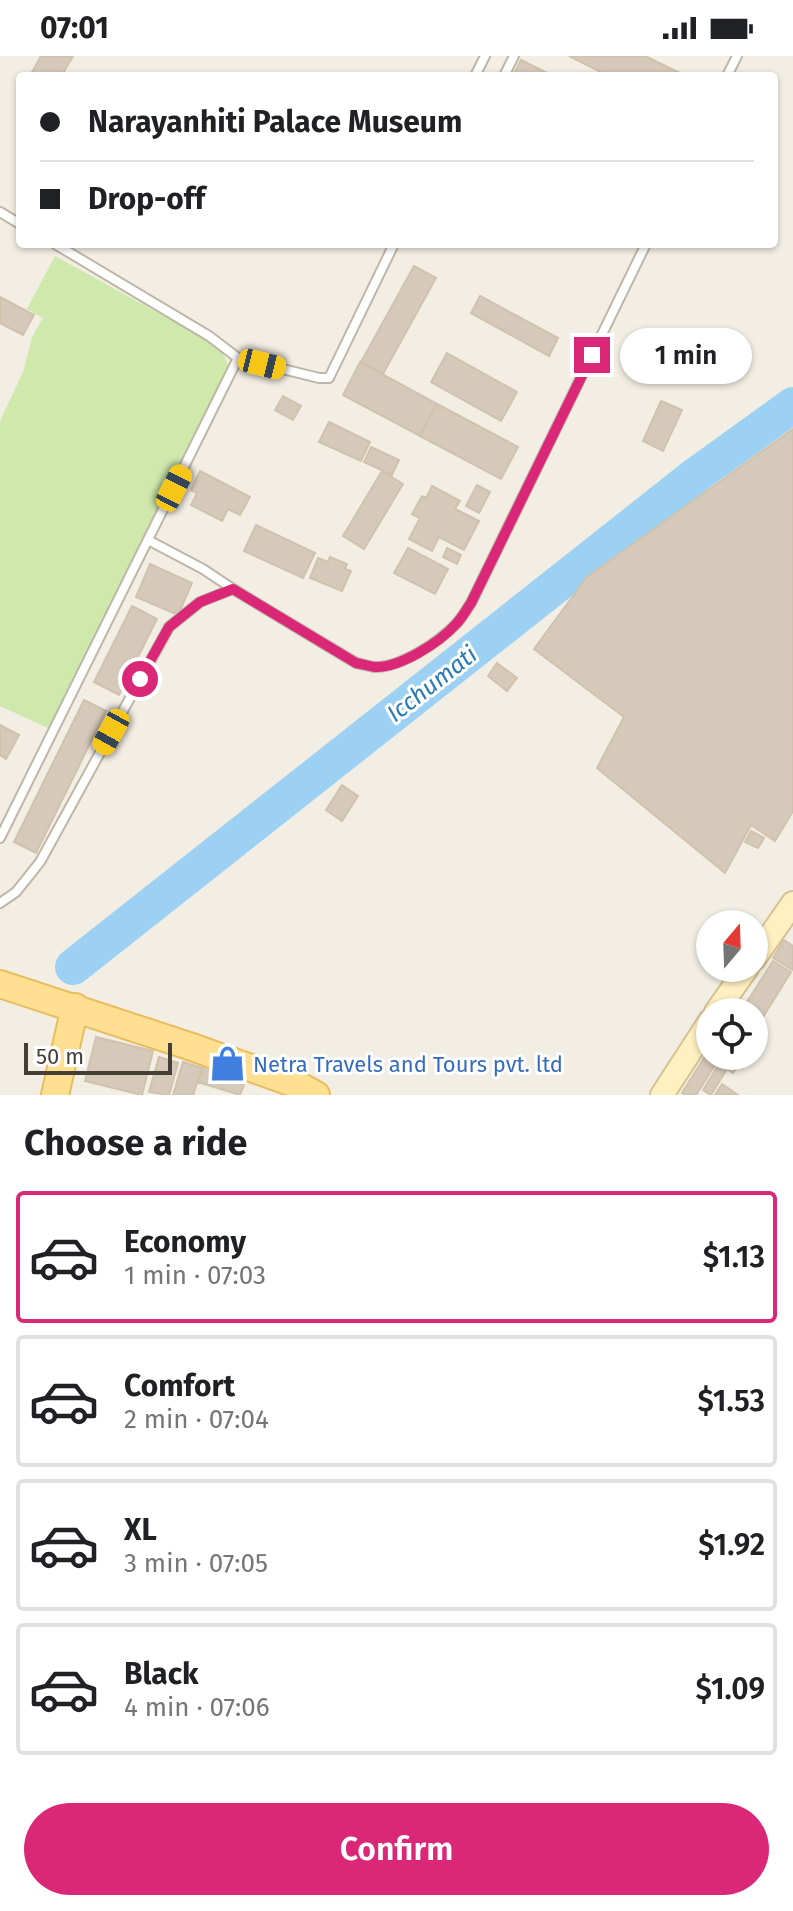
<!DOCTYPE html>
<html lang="en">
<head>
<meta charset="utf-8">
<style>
	:root { --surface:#fff; --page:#f6f6f6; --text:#202124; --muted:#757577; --line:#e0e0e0; --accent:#db2777 }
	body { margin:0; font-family:"Fira Sans",sans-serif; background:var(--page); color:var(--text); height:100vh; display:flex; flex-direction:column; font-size:30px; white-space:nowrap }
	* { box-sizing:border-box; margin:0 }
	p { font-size:26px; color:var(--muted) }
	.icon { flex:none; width:44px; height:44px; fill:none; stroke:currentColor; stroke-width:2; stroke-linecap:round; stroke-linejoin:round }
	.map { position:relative; height:1039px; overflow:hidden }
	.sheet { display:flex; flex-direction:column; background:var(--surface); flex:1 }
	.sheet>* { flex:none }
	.guide { position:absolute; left:16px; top:16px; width:762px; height:176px; border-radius:8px; box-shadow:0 2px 6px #0004; display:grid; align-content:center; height:176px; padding:0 24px; background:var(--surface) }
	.needle { width:52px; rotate:19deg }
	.controls { position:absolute; left:696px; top:854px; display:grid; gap:16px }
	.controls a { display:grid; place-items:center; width:72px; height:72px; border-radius:50%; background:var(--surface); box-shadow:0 2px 6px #0004; font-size:40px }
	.scale { position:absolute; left:24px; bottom:20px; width:148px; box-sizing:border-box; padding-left:8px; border:4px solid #453e34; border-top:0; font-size:22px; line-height:28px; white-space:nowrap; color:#453e34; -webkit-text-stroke:6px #fff; paint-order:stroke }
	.end { position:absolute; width:36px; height:36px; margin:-18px; border:10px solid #db2777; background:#fff; box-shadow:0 0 0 4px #fff }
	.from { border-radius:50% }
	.bubble { position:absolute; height:56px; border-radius:28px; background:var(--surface); box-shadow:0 2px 6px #0004; font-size:26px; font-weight:600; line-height:56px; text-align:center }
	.car { position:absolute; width:24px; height:48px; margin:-24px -12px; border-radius:10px; box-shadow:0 0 6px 2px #0007; background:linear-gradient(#f5c518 24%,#345 0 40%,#f5c518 0 76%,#345 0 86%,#f5c518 0) }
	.guide b { display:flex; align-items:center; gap:28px; height:76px; font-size:30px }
	.guide b+b { border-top:2px solid var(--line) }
	.guide i { width:20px; height:20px; background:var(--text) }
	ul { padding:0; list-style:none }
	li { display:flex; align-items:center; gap:24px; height:132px; margin:0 16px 12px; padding:0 8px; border:4px solid var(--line); border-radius:8px }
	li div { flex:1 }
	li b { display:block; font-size:30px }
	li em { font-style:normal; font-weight:600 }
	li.current { border-color:var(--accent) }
	li>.icon { width:72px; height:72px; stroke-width:1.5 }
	h2 { padding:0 24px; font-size:36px; line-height:96px }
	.primary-button { display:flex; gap:16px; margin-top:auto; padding:16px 24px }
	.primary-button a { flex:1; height:92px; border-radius:48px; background:var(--accent); color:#fff; font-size:32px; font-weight:600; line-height:92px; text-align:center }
	.status { display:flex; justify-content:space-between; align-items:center; height:56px; padding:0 40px; background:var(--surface); direction:ltr }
	.status svg { height:22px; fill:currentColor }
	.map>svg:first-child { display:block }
</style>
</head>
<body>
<div class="status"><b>07:01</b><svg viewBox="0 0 49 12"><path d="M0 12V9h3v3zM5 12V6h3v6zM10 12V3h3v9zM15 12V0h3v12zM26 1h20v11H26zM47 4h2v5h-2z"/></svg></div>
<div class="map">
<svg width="793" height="1039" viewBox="0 0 793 1039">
	<rect width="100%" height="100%" fill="#f3eee4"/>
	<path fill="#cee9ab" d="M55,200L220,291L229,311L52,674L0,650V365L23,316L32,281L43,262L27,253Z"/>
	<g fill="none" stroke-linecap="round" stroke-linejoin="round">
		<path stroke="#9dd1f3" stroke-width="36" d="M73,911L696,419L793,349"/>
	</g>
	<path fill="#d5cab9" stroke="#d0c2ac" stroke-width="2" d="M41,0H73L62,19L64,20H33L31,18Z
		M569,0H645L686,20H609Z
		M521,4L553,20H513Z
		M414,210L436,222L383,318L361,306Z
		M480,240L558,282L549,300L471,257Z
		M0,241L34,259L23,279L0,267Z
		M447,297L517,336L501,365L431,326Z
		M360,306L437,348L420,380L343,339Z
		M283,340L301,350L293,364L275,354Z
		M661,345L682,354L663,395L643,385Z
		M437,348L518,391L501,423L420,380Z
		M329,366L370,386L361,405L319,386Z
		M793,373V755L775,785L751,769L725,817L597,712L624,661L534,593L587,521Z
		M371,391L399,404L392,419L364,406Z
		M200,415L250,441L240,459L228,453L222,465L191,449L197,437L191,434Z
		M382,415L403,428L364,493L343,480Z
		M477,429L490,436L479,457L466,450Z
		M432,430L460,445L455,453L479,465L464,494L439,481L432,495L409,483L420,462L412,458L422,440L426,442Z
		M256,469L315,497L303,522L244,495Z
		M408,492L448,513L435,538L394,517Z
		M447,492L461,499L457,508L443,501Z
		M330,501L347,508L345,513L351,515L342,535L310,522L318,502L328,506Z
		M150,508L192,527L178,559L136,541Z
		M132,550L157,563L119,639L94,626Z
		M497,607L517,622L507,635L488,620Z
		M84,644L106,655L36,797L14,786Z
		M0,669L19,679L6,703L0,699Z
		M342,729L358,740L342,765L326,754Z
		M751,775L764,782L758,792L745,786Z
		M784,884L793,890V914L773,902Z
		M773,905L791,916L763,961L745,949Z
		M96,981L153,995L142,1039L85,1025Z
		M709,994L710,1000L720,1001L696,1039H685L682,1037Z
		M724,1000H737L742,1003L733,1017L727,1013L711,1039L703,1034Z
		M159,1001L178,1007L169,1039L149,1036Z
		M183,1006L202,1012L193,1039H173Z
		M204,1009L246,1023L240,1039L198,1026Z
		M722,1028L738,1039H715Z"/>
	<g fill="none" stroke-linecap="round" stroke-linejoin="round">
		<defs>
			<path id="service" d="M475,20L485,0
				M504,20L514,0
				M727,20L737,0
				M0,156L20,168
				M55,188L209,280L238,302
				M148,484L203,513L233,533
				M0,782L238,302L319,322H329L394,188
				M0,847L16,836L40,806L169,571L200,546L233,533L356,607C362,608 368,610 374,611C400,612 439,586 456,568C462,562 466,554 471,547L646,188"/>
			<path id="secondary" d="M754,903L793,847
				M716,956L747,912
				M662,1039L710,965"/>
			<path id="primary" d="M0,928L189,990L296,1028L316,1039
				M55,1039L75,951"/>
		</defs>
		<use href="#service" stroke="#bfb6a7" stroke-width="12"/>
		<use href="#secondary" stroke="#d5c292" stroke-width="26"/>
		<use href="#primary" stroke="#e8bd5d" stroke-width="30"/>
		<use href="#service" stroke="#fff" stroke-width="8"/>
		<use href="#secondary" stroke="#fff0c2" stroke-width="22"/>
		<use href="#primary" stroke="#ffdf91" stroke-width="26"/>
	</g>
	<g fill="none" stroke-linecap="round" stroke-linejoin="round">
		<path stroke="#db2777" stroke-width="10" d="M140,623L169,571L200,546L233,533L356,607C362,608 368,610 375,611C400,612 440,586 456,568C462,562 466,554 471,547L592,299"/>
	</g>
	<defs>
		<symbol id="shop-bare" viewBox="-9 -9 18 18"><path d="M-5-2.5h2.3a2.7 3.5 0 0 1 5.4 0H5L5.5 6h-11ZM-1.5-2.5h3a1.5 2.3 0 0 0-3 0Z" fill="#3f7fe0" stroke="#fff" stroke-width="2.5" paint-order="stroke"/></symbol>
	</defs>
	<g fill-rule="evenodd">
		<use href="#shop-bare" x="202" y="982" width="51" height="51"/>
	</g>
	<g text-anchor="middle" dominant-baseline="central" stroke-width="6" stroke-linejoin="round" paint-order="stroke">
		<g font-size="22" fill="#366cbe" stroke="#fff" text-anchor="start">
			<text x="253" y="1008">Netra Travels and Tours pvt. ltd</text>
		</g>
		<g font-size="24" font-style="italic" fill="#297bb5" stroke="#fff">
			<text transform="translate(432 628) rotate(-38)">Icchumati</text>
		</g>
	</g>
</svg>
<div class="controls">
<a><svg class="needle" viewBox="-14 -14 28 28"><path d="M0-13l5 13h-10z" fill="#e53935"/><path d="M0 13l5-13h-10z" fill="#757577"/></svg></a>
<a><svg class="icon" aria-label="locate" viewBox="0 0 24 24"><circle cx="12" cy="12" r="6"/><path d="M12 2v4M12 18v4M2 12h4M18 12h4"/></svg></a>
</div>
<div class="scale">50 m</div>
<i class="end from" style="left:140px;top:623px"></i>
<i class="end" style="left:592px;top:299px"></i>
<div class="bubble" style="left:620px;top:272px;width:132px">1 min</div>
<i class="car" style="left:262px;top:308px;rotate:104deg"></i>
<i class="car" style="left:174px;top:432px;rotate:27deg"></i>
<i class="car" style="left:111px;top:676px;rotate:209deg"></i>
<div class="guide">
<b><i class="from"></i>Narayanhiti Palace Museum</b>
<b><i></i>Drop-off</b>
</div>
</div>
<section class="sheet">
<h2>Choose a ride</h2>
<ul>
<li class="current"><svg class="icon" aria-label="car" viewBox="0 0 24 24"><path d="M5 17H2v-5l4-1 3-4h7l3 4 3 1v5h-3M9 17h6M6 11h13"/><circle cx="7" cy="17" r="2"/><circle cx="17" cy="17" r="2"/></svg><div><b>Economy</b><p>1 min · 07:03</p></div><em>$1.13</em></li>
<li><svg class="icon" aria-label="car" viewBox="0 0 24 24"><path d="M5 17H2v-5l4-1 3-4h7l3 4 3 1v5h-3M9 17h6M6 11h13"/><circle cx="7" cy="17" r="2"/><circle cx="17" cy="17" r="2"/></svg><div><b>Comfort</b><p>2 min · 07:04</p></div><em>$1.53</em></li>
<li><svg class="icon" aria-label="car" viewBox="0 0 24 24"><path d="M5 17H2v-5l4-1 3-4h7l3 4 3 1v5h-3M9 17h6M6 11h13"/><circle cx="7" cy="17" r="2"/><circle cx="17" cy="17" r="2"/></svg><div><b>XL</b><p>3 min · 07:05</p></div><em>$1.92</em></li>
<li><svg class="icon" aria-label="car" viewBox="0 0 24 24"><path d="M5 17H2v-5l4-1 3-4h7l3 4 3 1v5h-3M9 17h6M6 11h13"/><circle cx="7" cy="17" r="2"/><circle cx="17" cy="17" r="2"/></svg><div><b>Black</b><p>4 min · 07:06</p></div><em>$1.09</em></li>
</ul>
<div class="primary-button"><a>Confirm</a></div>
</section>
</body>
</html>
